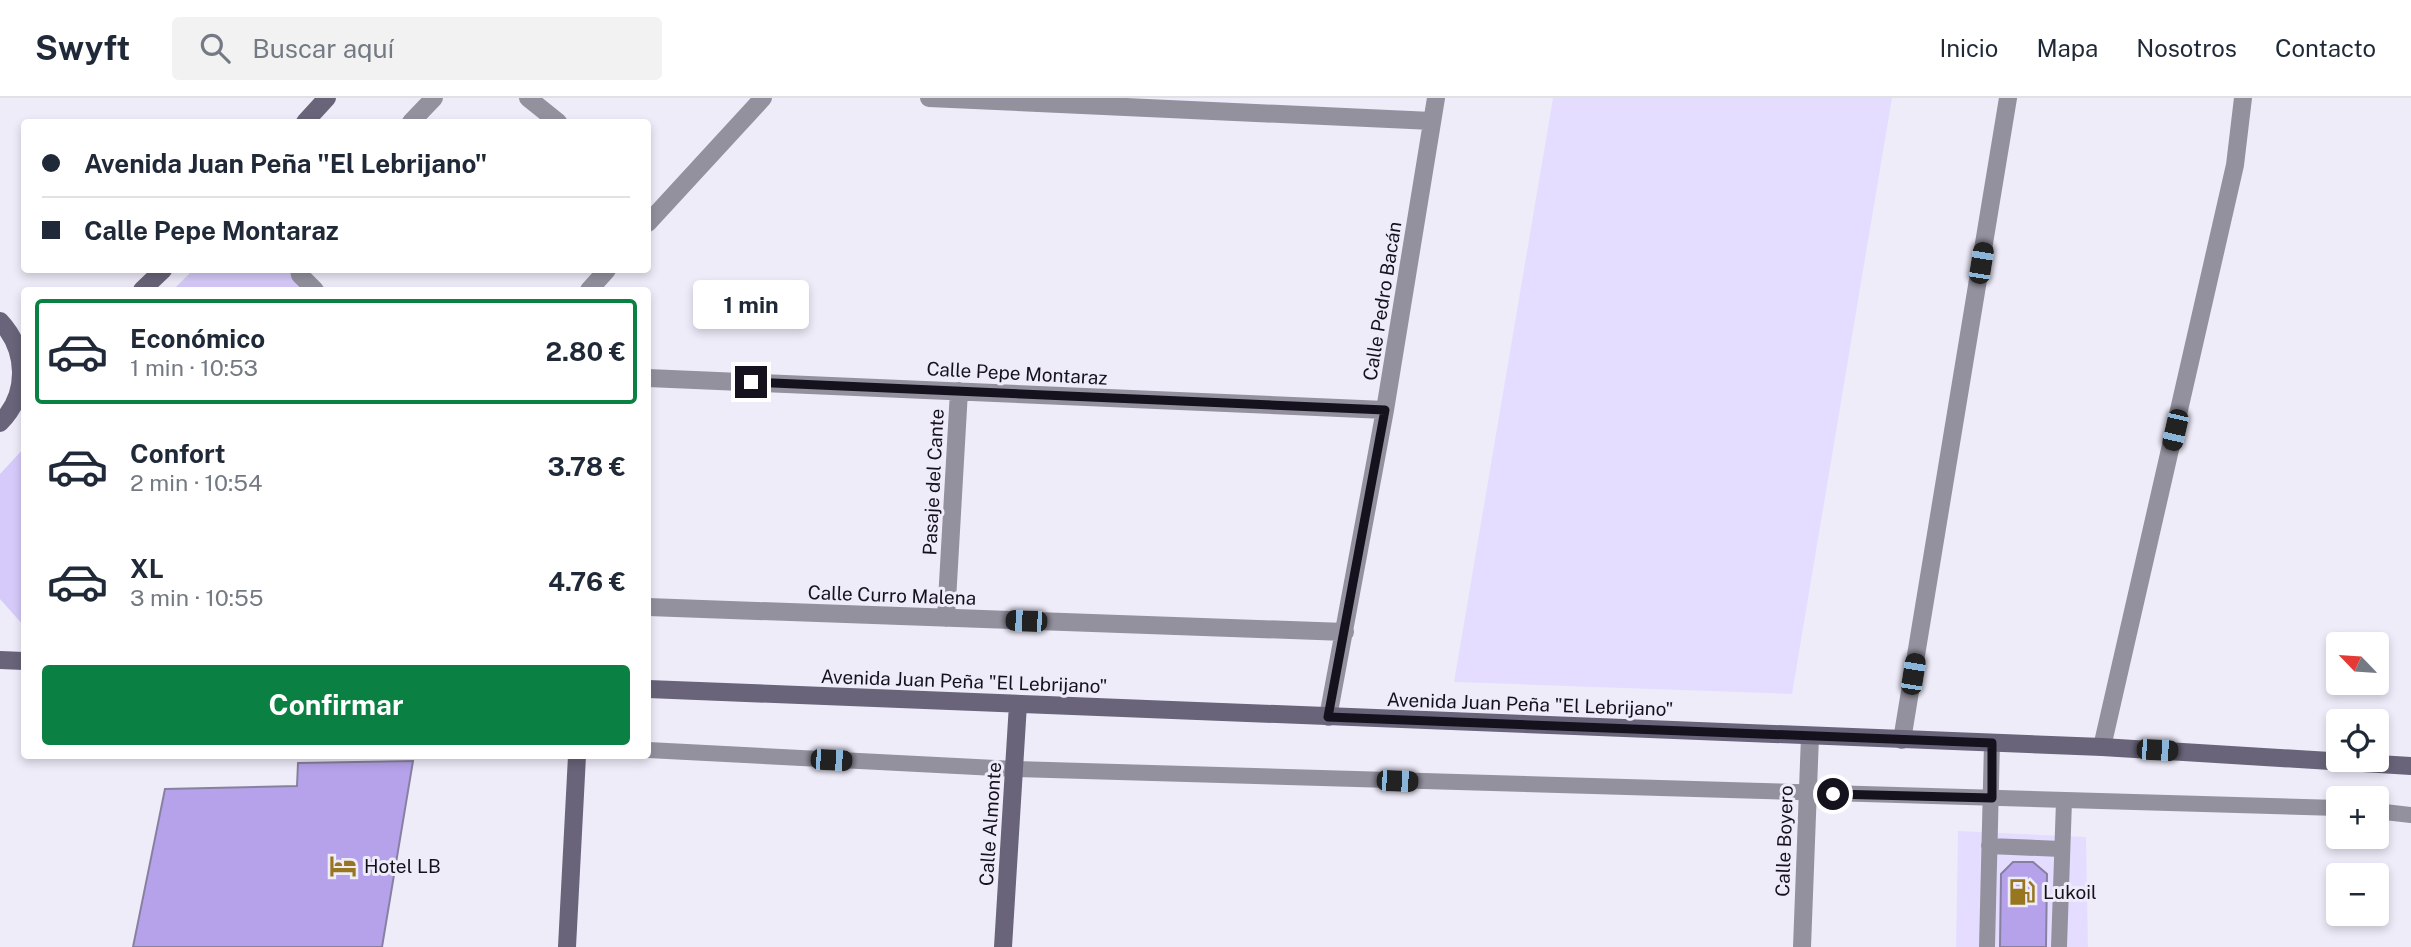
<!DOCTYPE html>
<html lang="es">
<head>
<meta charset="utf-8">
<style>
	:root { --surface:#fff; --page:#f2f2f3; --text:#1f2937; --muted:#747a83; --line:#e0e1e3; --accent:#0b8043 }
	body { margin:0; font-family:"Public Sans",sans-serif; background:var(--page); color:var(--text); height:100vh; display:flex; flex-direction:column; font-size:26px; white-space:nowrap }
	* { box-sizing:border-box; margin:0 }
	p { font-size:23px; color:var(--muted) }
	.icon { flex:none; width:38px; height:38px; fill:none; stroke:currentColor; stroke-width:2; stroke-linecap:round; stroke-linejoin:round }
	.map { position:relative; flex:1; overflow:hidden }
	.drawer { position:absolute; left:21px; top:189px; width:630px; height:472px; display:flex; flex-direction:column; background:var(--surface); border-radius:7px; box-shadow:0 4px 10px #0003 }
	.drawer>* { flex:none }
	.top-card { position:absolute; left:21px; top:21px; width:630px; height:154px; border-radius:7px; box-shadow:0 4px 10px #0003; display:grid; align-content:center; height:154px; padding:0 21px; background:var(--surface) }
	.needle { width:46px; rotate:295deg }
	.buttons { position:absolute; left:2326px; top:534px; display:grid; gap:14px }
	.buttons a { display:grid; place-items:center; width:63px; height:63px; border-radius:7px; background:var(--surface); box-shadow:0 4px 10px #0003; font-size:35px }
	.end { position:absolute; width:32px; height:32px; margin:-16px; border:9px solid #15121e; background:#fff; box-shadow:0 0 0 4px #fff }
	.from { border-radius:50% }
	.bubble { position:absolute; height:49px; border-radius:7px; background:var(--surface); box-shadow:0 4px 10px #0003; font-size:23px; font-weight:700; line-height:49px; text-align:center }
	.car { position:absolute; width:21px; height:42px; margin:-21px -10px; border-radius:9px; box-shadow:0 0 5px 2px #0007; background:linear-gradient(#222 24%,#8ab4d8 0 40%,#222 0 76%,#8ab4d8 0 86%,#222 0) }
	.top-card b { display:flex; align-items:center; gap:24px; height:66px; font-size:26px }
	.top-card b+b { border-top:2px solid var(--line) }
	.top-card i { width:18px; height:18px; background:var(--text) }
	ul { padding:12px 0 0; list-style:none }
	li { display:flex; align-items:center; gap:21px; height:105px; margin:0 14px 10px; padding:0 7px; border:4px solid transparent; border-radius:7px }
	li div { flex:1 }
	li b { display:block; font-size:26px }
	li em { font-style:normal; font-weight:700 }
	li.active { border-color:var(--accent) }
	li>.icon { width:63px; height:63px; stroke-width:1.5 }
	.button { display:flex; gap:14px; margin-top:auto; padding:14px 21px }
	.button a { flex:1; height:80px; border-radius:7px; background:var(--accent); color:#fff; font-size:28px; font-weight:700; line-height:80px; text-align:center }
	header { display:flex; align-items:center; gap:42px; box-sizing:border-box; height:98px; padding:0 35px; background:var(--surface); border-bottom:2px solid var(--line) }
	header strong { font-size:33px }
	nav { display:flex; gap:38px; margin-inline-start:auto; font-size:24px }
	.search { width:490px; height:63px; background:var(--page); display:flex; align-items:center; gap:18px; box-sizing:border-box; padding:0 24px; border-radius:7px; color:var(--muted); font-size:26px }
	.map>svg:first-child { display:block }
</style>
</head>
<body>
<header>
<strong>Swyft</strong>
<div class="search"><svg class="icon" aria-label="search" viewBox="0 0 24 24"><circle cx="10" cy="10" r="6"/><path d="M15 15l6 6"/></svg>Buscar aquí</div>
<nav><a>Inicio</a><a>Mapa</a><a>Nosotros</a><a>Contacto</a></nav>
</header>
<div class="map">
<svg width="2411" height="849" viewBox="0 0 2411 849">
	<rect width="100%" height="100%" fill="#efecfa"/>
	<path fill="#e5ddff" d="M1553,0H1892L1792,596L1454,584Z
		M1958,733L2086,739L2088,849H1956Z"/>
	<path fill="#d6cafa" d="M193,172H288L307,192H173Z
		M24,350V528L0,501V376Z"/>
	<path fill="#b5a2eb" stroke="#8880a0" stroke-width="2" d="M413,663L382,849H133L165,691L297,688L298,665Z
		M2013,764H2033L2047,776L2046,849H2000L2001,776Z"/>
	<g fill="none" stroke-linecap="round" stroke-linejoin="round">
		<path stroke="#94919f" stroke-width="16" d="M648,652L1015,671L2338,710
			M2376,713L2411,717
			M1989,748L2061,751
			M1987,849L1992,645
			M2059,849L2064,703"/>
		<path stroke="#94919f" stroke-width="18" d="M528,0L558,24
			M929,0L1432,23
			M411,24L434,0
			M648,125L763,0
			M299,172L300,177L315,192
			M589,192L607,172
			M648,280L1385,312
			M648,509L1345,534
			M946,520L959,293
			M1328,619L1385,312L1436,0
			M1902,642L2008,0
			M2102,649L2235,67L2243,0
			M1802,849L1810,638"/>
		<path stroke="#696479" stroke-width="18" d="M305,24L327,0
			M142,192L163,172
			M0,223C27,252 29,296 0,325
			M0,562L24,563
			M648,591L2102,649L2411,668
			M567,849L577,658
			M1003,849L1018,606"/>
	</g>
	<g fill="none" stroke-linecap="round" stroke-linejoin="round">
		<path stroke="#15121e" stroke-width="9" d="M751,284L1385,312L1328,619L1992,645V700L1833,696"/>
	</g>
	<defs>
		<symbol id="hotel-bare" viewBox="-9 -9 18 18"><path d="M-6-4.5h1.5V1H6V5H4.5V3h-9V5H-6ZM-4 0a1.8 1.8 0 1 1 3.6 0ZM.5 0V-2.5h3Q6-2.5 6 0Z" fill="#98761f" stroke="#efecfa" stroke-width="2.5" paint-order="stroke"/></symbol>
		<symbol id="fuel-bare" viewBox="-9 -9 18 18"><path d="M-5.5-6h7V0h2V4h1.3V-2.5L3-4.5l.8-.8L6-3V5H2.5V1h-1V6h-7ZM-4.2-4.7v3.2H.2V-4.7Z" fill="#98761f" stroke="#efecfa" stroke-width="2.5" paint-order="stroke"/></symbol>
	</defs>
	<g fill-rule="evenodd">
		<use href="#hotel-bare" x="324" y="749" width="38" height="38"/>
		<use href="#fuel-bare" x="2003" y="775" width="38" height="38"/>
	</g>
	<g text-anchor="middle" dominant-baseline="central" stroke-width="6" stroke-linejoin="round" paint-order="stroke">
		<g font-size="19" fill="#15121e" stroke="#efecfa">
			<text transform="translate(1382 203) rotate(-81)">Calle Pedro Bacán</text>
			<text transform="translate(1017 275) rotate(3)">Calle Pepe Montaraz</text>
			<text transform="translate(933 384) rotate(-87)">Pasaje del Cante</text>
			<text transform="translate(892 497) rotate(2)">Calle Curro Malena</text>
			<text transform="translate(964 583) rotate(2)">Avenida Juan Peña "El Lebrijano"</text>
			<text transform="translate(1530 606) rotate(2)">Avenida Juan Peña "El Lebrijano"</text>
			<text transform="translate(990 726) rotate(-86)">Calle Almonte</text>
			<text transform="translate(1784 743) rotate(-88)">Calle Boyero</text>
		</g>
		<g font-size="19" fill="#15121e" stroke="#efecfa" text-anchor="start">
			<text x="364" y="768">Hotel LB</text>
			<text x="2043" y="794">Lukoil</text>
		</g>
	</g>
</svg>
<div class="buttons">
<a><svg class="needle" viewBox="-14 -14 28 28"><path d="M0-13l5 13h-10z" fill="#e53935"/><path d="M0 13l5-13h-10z" fill="#747a83"/></svg></a>
<a><svg class="icon" aria-label="locate" viewBox="0 0 24 24"><circle cx="12" cy="12" r="6"/><path d="M12 2v4M12 18v4M2 12h4M18 12h4"/></svg></a>
<a>+</a>
<a>−</a>
</div>
<i class="end from" style="left:1833px;top:696px"></i>
<i class="end" style="left:751px;top:284px"></i>
<div class="bubble" style="left:693px;top:182px;width:116px">1 min</div>
<i class="car" style="left:1981px;top:165px;rotate:9deg"></i>
<i class="car" style="left:2175px;top:332px;rotate:193deg"></i>
<i class="car" style="left:1026px;top:523px;rotate:272deg"></i>
<i class="car" style="left:1913px;top:576px;rotate:9deg"></i>
<i class="car" style="left:2157px;top:652px;rotate:93deg"></i>
<i class="car" style="left:831px;top:662px;rotate:93deg"></i>
<i class="car" style="left:1397px;top:683px;rotate:92deg"></i>
<div class="top-card">
<b><i class="from"></i>Avenida Juan Peña &quot;El Lebrijano&quot;</b>
<b><i></i>Calle Pepe Montaraz</b>
</div>
<section class="drawer">
<ul>
<li class="active"><svg class="icon" aria-label="car" viewBox="0 0 24 24"><path d="M5 17H2v-5l4-1 3-4h7l3 4 3 1v5h-3M9 17h6M6 11h13"/><circle cx="7" cy="17" r="2"/><circle cx="17" cy="17" r="2"/></svg><div><b>Económico</b><p>1 min · 10:53</p></div><em>2.80 €</em></li>
<li><svg class="icon" aria-label="car" viewBox="0 0 24 24"><path d="M5 17H2v-5l4-1 3-4h7l3 4 3 1v5h-3M9 17h6M6 11h13"/><circle cx="7" cy="17" r="2"/><circle cx="17" cy="17" r="2"/></svg><div><b>Confort</b><p>2 min · 10:54</p></div><em>3.78 €</em></li>
<li><svg class="icon" aria-label="car" viewBox="0 0 24 24"><path d="M5 17H2v-5l4-1 3-4h7l3 4 3 1v5h-3M9 17h6M6 11h13"/><circle cx="7" cy="17" r="2"/><circle cx="17" cy="17" r="2"/></svg><div><b>XL</b><p>3 min · 10:55</p></div><em>4.76 €</em></li>
</ul>
<div class="button"><a>Confirmar</a></div>
</section>
</div>
</body>
</html>
